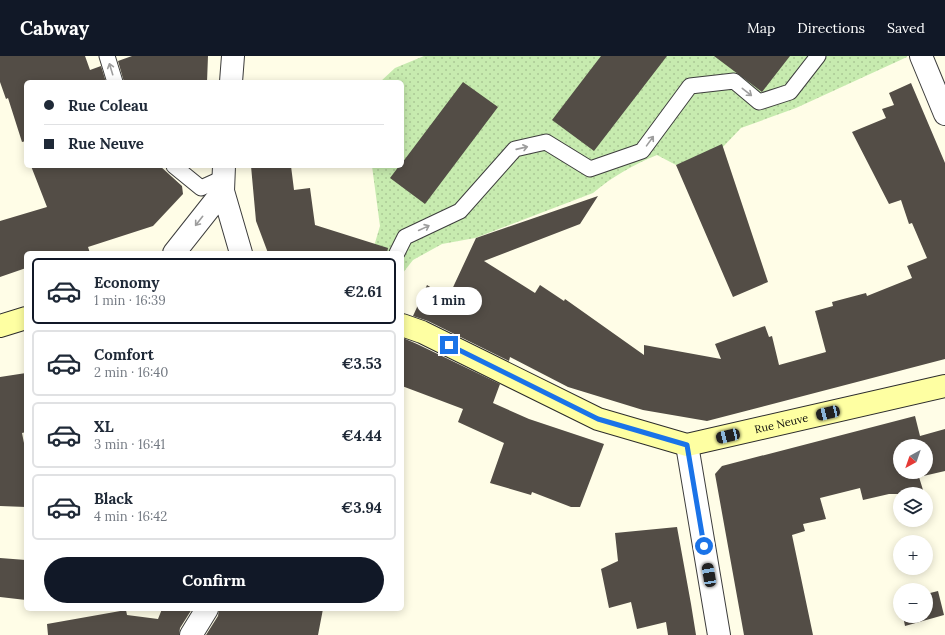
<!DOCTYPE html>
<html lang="en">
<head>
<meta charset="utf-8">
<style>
	:root { --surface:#fff; --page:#f6f6f7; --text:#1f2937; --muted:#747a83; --line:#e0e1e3; --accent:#111827 }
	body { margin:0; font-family:Lora,serif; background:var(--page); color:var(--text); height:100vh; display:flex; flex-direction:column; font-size:15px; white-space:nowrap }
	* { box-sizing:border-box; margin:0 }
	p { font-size:13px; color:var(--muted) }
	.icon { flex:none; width:22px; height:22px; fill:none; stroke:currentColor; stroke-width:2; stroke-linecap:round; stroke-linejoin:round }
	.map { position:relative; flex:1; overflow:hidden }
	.side { position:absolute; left:24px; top:195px; width:380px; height:360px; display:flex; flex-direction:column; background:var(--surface); border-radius:6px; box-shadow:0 2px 10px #0003 }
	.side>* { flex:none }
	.hud { position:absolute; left:24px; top:24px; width:380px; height:88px; border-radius:6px; box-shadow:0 2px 10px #0003; display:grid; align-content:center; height:88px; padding:0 20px; background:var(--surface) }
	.needle { width:26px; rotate:220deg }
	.fabs { position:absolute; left:893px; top:383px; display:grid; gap:8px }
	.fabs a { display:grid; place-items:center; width:40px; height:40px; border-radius:50%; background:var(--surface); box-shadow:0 2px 10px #0003; font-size:20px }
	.end { position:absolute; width:18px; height:18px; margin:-9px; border:5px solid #1a73e8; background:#fff; box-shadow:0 0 0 2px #fff }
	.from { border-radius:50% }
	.bubble { position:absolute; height:28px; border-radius:14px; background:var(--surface); box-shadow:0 2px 10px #0003; font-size:13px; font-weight:700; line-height:28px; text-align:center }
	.car { position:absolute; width:12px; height:24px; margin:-12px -6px; border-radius:5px; box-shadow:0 0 3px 1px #0007; background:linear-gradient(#222 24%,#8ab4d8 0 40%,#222 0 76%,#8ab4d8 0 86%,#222 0) }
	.hud b { display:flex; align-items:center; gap:14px; height:38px; font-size:15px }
	.hud b+b { border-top:1px solid var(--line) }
	.hud i { width:10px; height:10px; background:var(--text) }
	ul { padding:7px 0 0; list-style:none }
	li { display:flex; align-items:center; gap:12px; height:66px; margin:0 8px 6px; padding:0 12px; border:2px solid var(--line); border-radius:6px }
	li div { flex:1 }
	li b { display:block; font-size:15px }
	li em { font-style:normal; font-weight:700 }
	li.active { border-color:var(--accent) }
	li>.icon { width:36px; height:36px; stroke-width:1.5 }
	.primary-button { display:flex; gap:8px; margin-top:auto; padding:8px 20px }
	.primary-button a { flex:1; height:46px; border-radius:24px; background:var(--accent); color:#fff; font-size:16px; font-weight:700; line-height:46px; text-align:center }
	header { display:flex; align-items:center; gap:24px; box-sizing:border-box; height:56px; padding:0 20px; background:var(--accent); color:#fff }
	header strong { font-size:19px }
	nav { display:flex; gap:22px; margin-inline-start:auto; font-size:14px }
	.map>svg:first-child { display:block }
</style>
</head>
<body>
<header>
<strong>Cabway</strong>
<nav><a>Map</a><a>Directions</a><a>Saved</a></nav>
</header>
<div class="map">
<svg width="945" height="579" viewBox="0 0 945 579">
	<defs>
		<pattern id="park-dots" width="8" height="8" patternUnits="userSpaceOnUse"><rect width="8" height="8" fill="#c7ebaf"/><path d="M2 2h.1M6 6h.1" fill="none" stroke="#aac895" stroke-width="1.8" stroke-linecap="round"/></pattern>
	</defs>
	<rect width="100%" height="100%" fill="#fffde7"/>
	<path fill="url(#park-dots)" d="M424,0H907V1L796,52L741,72L720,94L676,109L657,99C633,109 613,120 593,137L475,182L442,188L413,204L402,218V197H372L380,170L372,110H402V26H380L395,12Z"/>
	<path fill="#534d46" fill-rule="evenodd" d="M0,0H85L90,14L101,10L106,26H26V85L22,86L8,42L6,43L0,26Z
		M132,0H208L207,26H124L118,5Z
		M601,0H667L594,95L552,64Z
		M714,0H790L762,36Z
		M463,26L498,51L425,148L390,122L399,110H402V107Z
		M911,27L945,107V303L707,365L643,354L568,331L510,301L509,305L428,265L413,260L427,229L448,242L476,182L598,140L580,168L484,205L535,237L540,229L564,245L565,243L644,299V289L721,303L715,288L765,270L769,281L772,280L779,309L826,296L815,255L833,250L832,246L866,237L867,240L912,222L907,210L927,202L912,167L909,168L901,144L889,148L852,76L886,62L882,53L894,49L889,37Z
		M722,88L768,226L733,241L676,109Z
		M31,110H160L182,130L183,138L153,170L88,191L90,197H26V212L0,221V165L47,151Z
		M251,110H291L294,134L310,132L315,169L388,192L387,197H268L256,165Z
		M403,282L417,288L500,328L493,347L529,363L604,388L580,451H571L532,436L531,439L490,427L504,387L458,366L463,353L402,330Z
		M26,317V376L22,377L26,397V451L0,450V321Z
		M915,360L920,380L945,373V415L919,421L923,434L911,438H889L863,444L860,432L820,442L826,463L803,468L805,475L792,479L813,579H744L715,418L722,410ZM900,390H926V416H900Z
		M677,471L691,548L696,579H668L666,566L637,573L631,546L609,552L601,513L618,505L615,477Z
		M0,502L26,504V544L0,541Z
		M938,535L944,559L905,570L903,560H926V538Z
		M162,553H192L180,572L179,579H48L47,568L126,554L127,559L158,563Z
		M219,553H323L318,579H206L218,560Z"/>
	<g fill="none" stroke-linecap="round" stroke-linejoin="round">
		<defs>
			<path id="lane" d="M107,0L115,26
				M174,110L201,132L223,122
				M397,197L405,181L460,155L515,93L546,86L590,113L642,95L690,30L734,25L759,46L790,36L818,0"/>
			<path id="street" d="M921,0L945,58
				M231,26L233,0
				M224,110L223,135L241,197
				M174,197L223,135
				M687,389L719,579
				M191,579L207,553"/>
			<g id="secondary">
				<path id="s1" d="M402,269L422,276L598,363L687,389L945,330"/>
				<path d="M0,270L26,262"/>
			</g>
		</defs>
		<use href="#lane" stroke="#3d3d3d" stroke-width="17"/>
		<use href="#street" stroke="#3d3d3d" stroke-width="24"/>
		<use href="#secondary" stroke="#2c2c2c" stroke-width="24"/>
		<use href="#lane" stroke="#fff" stroke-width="15"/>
		<use href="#street" stroke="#fff" stroke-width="22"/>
		<use href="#secondary" stroke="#feffa2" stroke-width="22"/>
	</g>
	<defs><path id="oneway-shaft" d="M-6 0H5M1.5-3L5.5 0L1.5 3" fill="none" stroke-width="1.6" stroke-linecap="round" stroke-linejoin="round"/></defs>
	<g stroke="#9d9d9d">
		<use href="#oneway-shaft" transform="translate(111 13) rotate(-107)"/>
		<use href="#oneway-shaft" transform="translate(747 36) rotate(38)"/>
		<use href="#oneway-shaft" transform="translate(650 85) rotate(-54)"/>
		<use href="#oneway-shaft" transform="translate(522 92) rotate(-13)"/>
		<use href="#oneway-shaft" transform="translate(199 165) rotate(128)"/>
		<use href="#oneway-shaft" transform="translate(424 172) rotate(-25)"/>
	</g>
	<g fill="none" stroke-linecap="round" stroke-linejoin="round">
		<path stroke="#1a73e8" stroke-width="5" d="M449,289L598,363L687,389L704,490"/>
	</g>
	<g text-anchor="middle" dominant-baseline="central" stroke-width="4" stroke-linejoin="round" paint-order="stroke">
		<g font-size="11" fill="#0a0a0a" stroke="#fff">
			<text stroke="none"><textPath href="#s1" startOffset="407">Rue Neuve</textPath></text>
		</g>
	</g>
</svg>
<div class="fabs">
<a><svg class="needle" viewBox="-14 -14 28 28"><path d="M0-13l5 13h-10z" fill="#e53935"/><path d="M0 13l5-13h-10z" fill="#747a83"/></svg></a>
<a><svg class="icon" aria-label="layers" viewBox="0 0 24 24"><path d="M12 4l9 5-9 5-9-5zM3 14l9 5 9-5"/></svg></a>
<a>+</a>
<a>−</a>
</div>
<i class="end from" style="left:704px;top:490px"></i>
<i class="end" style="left:449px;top:289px"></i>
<div class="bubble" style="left:416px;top:231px;width:66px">1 min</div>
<i class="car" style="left:828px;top:357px;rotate:257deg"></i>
<i class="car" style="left:728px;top:380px;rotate:257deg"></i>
<i class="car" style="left:709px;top:519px;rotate:350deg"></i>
<div class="hud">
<b><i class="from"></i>Rue Coleau</b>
<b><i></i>Rue Neuve</b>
</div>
<section class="side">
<ul>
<li class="active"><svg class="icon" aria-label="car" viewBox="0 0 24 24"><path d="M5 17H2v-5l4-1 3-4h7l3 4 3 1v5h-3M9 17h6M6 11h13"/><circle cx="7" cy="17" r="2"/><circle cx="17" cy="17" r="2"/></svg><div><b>Economy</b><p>1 min · 16:39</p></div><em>€2.61</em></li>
<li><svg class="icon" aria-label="car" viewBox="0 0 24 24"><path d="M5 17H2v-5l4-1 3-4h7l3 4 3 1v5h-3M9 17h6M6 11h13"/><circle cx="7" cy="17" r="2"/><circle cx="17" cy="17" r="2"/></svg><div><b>Comfort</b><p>2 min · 16:40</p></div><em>€3.53</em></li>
<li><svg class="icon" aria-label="car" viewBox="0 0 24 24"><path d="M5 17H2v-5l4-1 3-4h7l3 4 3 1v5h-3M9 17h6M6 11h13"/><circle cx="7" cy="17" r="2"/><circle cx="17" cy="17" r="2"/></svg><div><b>XL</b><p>3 min · 16:41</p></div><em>€4.44</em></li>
<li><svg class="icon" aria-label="car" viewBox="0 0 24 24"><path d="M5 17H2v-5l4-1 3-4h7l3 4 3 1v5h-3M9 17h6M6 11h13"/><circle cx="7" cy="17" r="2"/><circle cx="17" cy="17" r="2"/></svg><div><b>Black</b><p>4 min · 16:42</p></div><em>€3.94</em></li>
</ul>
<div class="primary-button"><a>Confirm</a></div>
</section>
</div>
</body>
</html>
